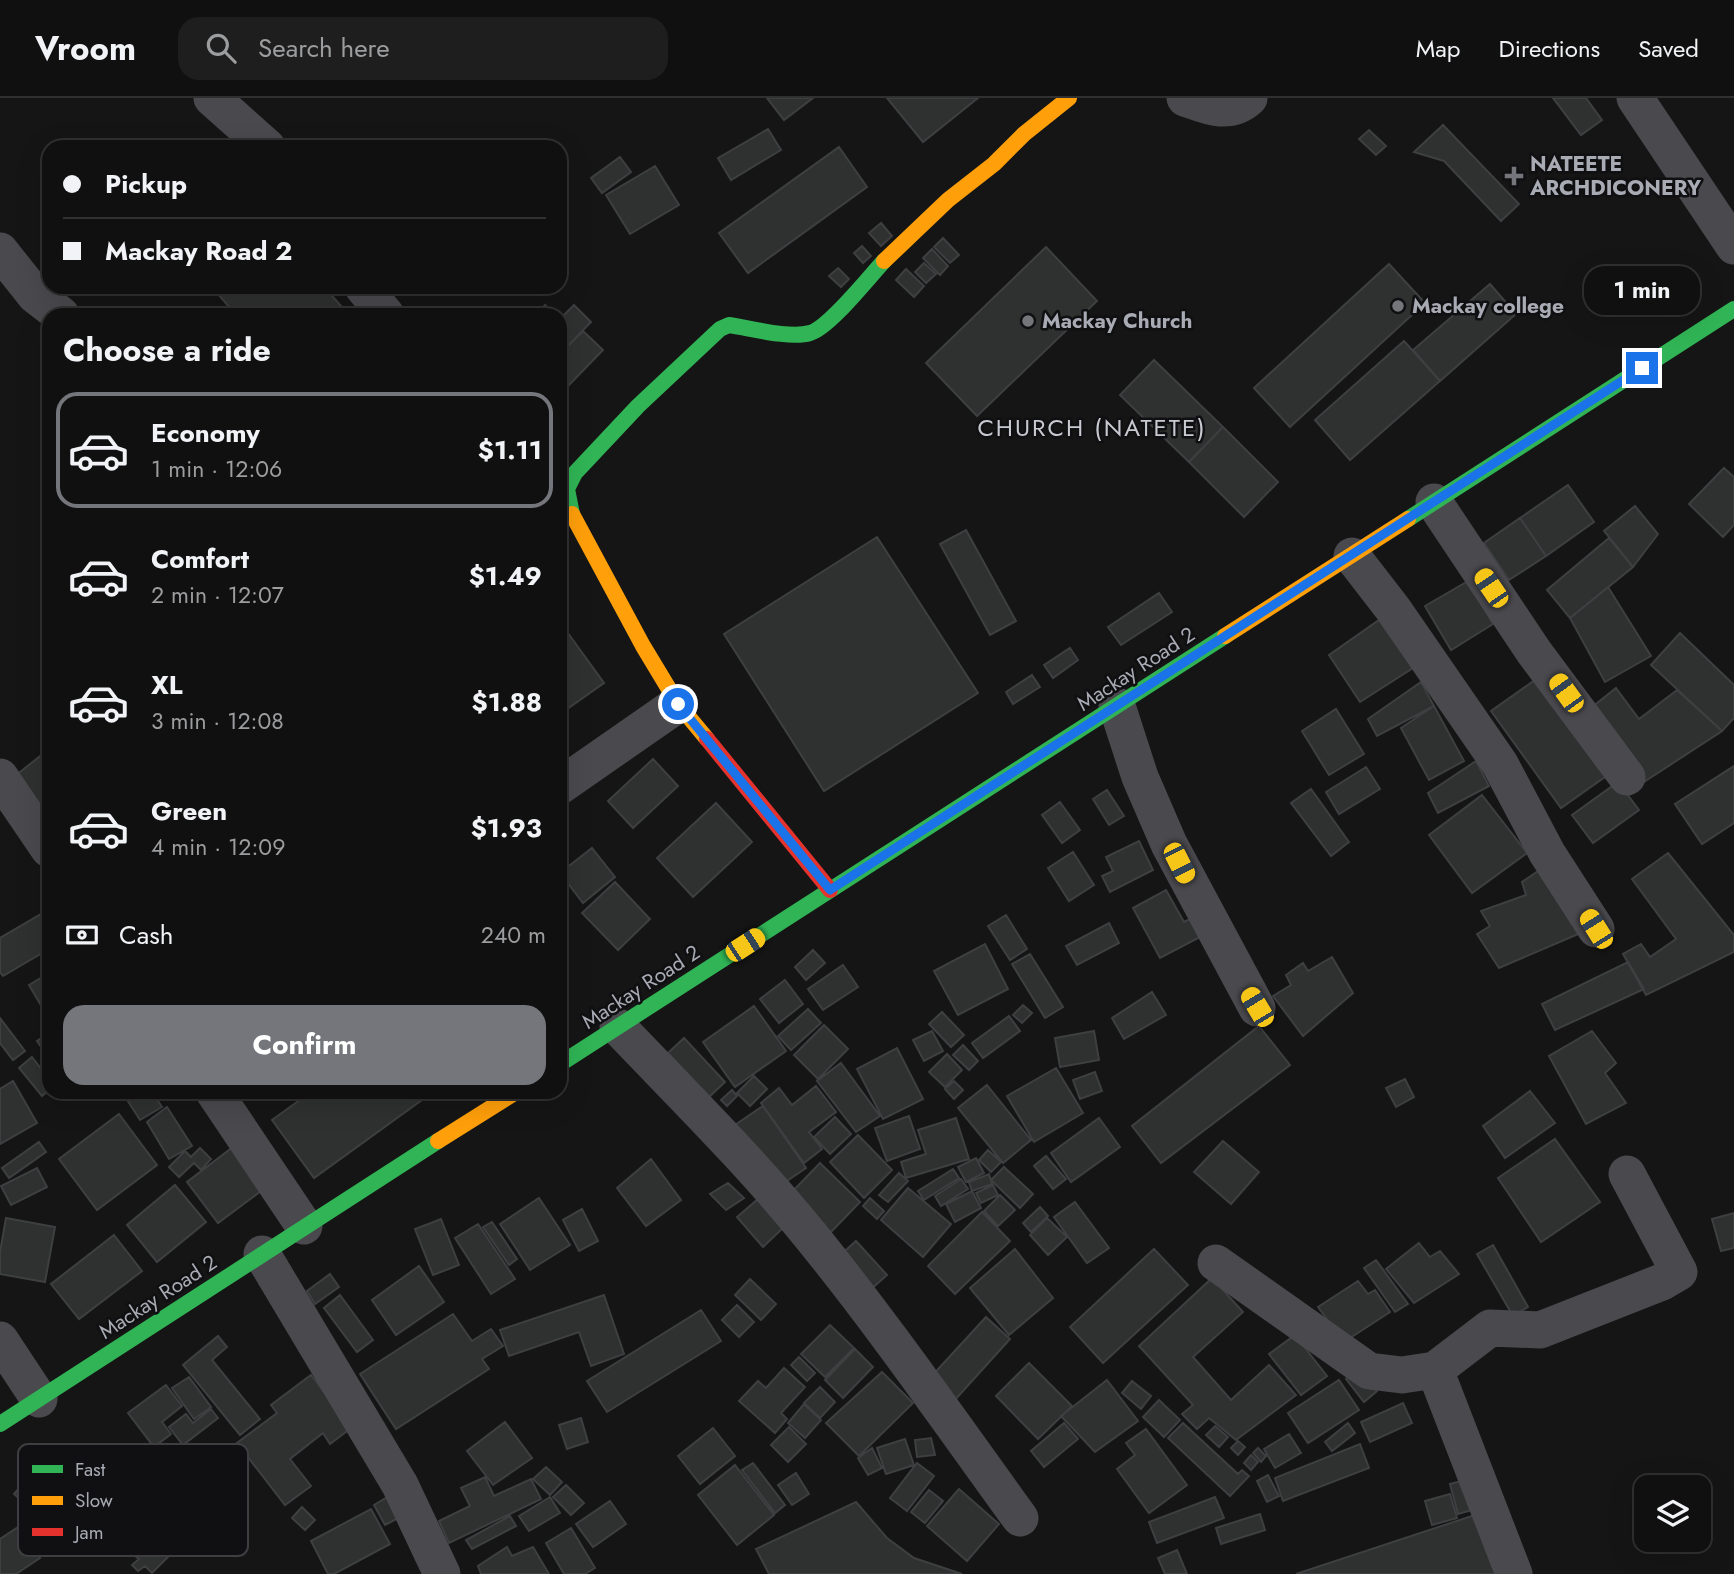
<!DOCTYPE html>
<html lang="en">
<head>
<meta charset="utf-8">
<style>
	:root { --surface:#101010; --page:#1e1e1e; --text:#f1f3f6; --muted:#9c9d9f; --line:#303030; --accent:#75767c }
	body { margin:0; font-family:Jost,sans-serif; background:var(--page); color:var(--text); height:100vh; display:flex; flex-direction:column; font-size:26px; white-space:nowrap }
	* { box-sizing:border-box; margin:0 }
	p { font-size:23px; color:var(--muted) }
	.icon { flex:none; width:38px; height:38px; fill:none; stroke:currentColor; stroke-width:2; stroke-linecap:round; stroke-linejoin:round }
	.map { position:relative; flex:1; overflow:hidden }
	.sheet { position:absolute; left:42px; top:210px; width:525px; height:791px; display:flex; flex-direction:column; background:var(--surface); border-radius:21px; box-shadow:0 7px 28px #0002,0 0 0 2px var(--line) }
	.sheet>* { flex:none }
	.hud { position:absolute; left:42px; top:42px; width:525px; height:154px; border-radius:21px; box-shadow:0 7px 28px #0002,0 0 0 2px var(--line); display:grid; align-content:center; height:154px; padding:0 21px; background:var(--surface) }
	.fabs { position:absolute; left:1634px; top:1377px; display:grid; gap:14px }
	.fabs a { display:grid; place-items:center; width:77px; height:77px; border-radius:14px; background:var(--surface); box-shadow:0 7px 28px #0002,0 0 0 2px var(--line); font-size:35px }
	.end { position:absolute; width:32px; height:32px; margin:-16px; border:9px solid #1a73e8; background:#fff; box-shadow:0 0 0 4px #fff }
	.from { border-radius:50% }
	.bubble { position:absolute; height:49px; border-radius:21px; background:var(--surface); box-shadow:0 7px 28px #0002,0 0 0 2px var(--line); font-size:23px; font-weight:700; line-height:49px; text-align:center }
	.car { position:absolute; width:21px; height:42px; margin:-21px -10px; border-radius:9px; box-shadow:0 0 5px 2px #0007; background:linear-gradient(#f5c518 24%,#345 0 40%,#f5c518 0 76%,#345 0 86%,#f5c518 0) }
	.hud b { display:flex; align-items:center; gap:24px; height:66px; font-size:26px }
	.hud b+b { border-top:2px solid var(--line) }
	.hud i { width:18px; height:18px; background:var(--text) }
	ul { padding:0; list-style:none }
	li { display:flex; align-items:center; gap:21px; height:116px; margin:0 14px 10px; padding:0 7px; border:4px solid transparent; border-radius:21px }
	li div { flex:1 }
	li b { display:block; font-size:26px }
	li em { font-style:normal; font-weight:700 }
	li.current { border-color:var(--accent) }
	li>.icon { width:63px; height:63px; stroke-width:1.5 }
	h2 { padding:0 21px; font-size:32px; line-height:84px }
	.pay { display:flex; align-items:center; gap:18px; height:77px; padding:0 21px; font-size:26px }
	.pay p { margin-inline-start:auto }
	.cta { display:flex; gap:14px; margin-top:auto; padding:14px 21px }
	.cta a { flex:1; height:80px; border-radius:21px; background:var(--accent); color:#fff; font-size:28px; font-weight:700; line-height:80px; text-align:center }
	header { display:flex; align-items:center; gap:42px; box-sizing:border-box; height:98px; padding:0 35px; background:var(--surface); border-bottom:2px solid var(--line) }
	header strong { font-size:33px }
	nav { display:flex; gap:38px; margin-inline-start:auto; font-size:24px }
	.search { width:490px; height:63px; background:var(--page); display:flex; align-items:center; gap:18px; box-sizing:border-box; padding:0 24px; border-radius:21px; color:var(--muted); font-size:26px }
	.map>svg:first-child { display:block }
</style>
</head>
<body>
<header>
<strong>Vroom</strong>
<div class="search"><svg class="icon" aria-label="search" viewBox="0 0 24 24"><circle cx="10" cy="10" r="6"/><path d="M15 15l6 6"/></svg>Search here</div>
<nav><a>Map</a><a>Directions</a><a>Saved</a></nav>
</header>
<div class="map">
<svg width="1734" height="1476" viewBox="0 0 1734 1476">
	<rect width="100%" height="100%" fill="#151515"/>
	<path fill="#2f3030" stroke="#3e3f41" stroke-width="2" d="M767,0H813L784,22Z
		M887,0H978L923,44Z
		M1553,0H1586L1602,22L1581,37Z
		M1443,27L1519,106L1501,123L1444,63L1414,54Z
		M768,31L781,52L731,82L718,60Z
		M1369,32L1386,48L1376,57L1359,41Z
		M839,49L867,89L748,175L719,135Z
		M620,59L631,74L602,95L591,80Z
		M655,68L679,107L630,136L606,97Z
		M881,125L892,138L881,148L869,135Z
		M943,140L959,157L950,165L934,149Z
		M862,148L871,158L863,165L854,155Z
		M1046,149L1097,203L977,318L926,265Z
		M932,151L948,168L940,177L923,160Z
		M924,165L936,176L926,185L915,174Z
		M1389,166L1425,205L1290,329L1254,290Z
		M838,170L849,181L841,189L829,178Z
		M906,171L924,188L914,199L896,182Z
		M1490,186L1516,216L1440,283L1413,252Z
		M212,189H324L341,208L330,217H236Z
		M545,207L555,217H536Z
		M574,207L591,224L560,256V221Z
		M583,233L603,252L568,288L560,280V256Z
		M1404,243L1440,283L1350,362L1315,322Z
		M1154,262L1223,329L1189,364L1120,297Z
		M1223,329L1278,384L1244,419L1189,364Z
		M1724,370L1734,379V427L1723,439L1689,406Z
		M1568,387L1594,424L1546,458L1520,420Z
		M1635,408L1658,436L1633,469L1604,433Z
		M1520,420L1546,458L1509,482L1484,445Z
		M966,432L1016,523L990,537L940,446Z
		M877,439L978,595L824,693L724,536Z
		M1609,440L1633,469L1570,520L1547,492Z
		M1468,483L1493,526L1451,552L1425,508Z
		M1608,489L1651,558L1605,584L1570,520Z
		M1159,495L1172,514L1121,547L1108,529Z
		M1379,522L1413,570L1360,604L1329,557Z
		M560,524L604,585L560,616Z
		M1680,535L1734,587V620L1722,633L1651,567Z
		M1070,550L1078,562L1053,580L1044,567Z
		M1032,577L1040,589L1013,606L1006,594Z
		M1542,577L1612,674L1561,710L1491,613Z
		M1421,584L1434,608L1377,638L1368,621Z
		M1616,590L1639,621L1677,592L1722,633L1644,684L1586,614Z
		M1434,608L1464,663L1429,682L1401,630Z
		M1336,611L1364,656L1329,677L1302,633Z
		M49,651V721L15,678Z
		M653,661L678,688L633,730L608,703Z
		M1476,663L1489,688L1438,715L1428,695Z
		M1734,668V725L1702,746L1675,706Z
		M1366,669L1380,691L1339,716L1326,694Z
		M1618,684L1639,712L1593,745L1572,717Z
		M1311,691L1349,744L1331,758L1291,705Z
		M1107,692L1124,718L1109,727L1093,701Z
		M1482,697L1527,755L1472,795L1429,737Z
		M1060,704L1080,732L1062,745L1042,717Z
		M716,705L752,744L693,799L657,760Z
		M1139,743L1153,772L1110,794L1102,778L1113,773L1106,759Z
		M592,750L615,779L583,805L560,775Z
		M1073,754L1094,787L1069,803L1048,770Z
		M1668,755L1734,837V854L1646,897L1623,856L1641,846L1650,859L1676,841L1632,781Z
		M1544,769L1583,834L1499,870L1477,836L1490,828L1481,813L1526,797L1522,784Z
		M615,784L650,821L618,852L582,815Z
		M1166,792L1184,824L1190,821L1200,839L1160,860L1133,810Z
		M48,812L49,851L3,878L0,874V840Z
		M1006,817L1027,851L1010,862L988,828Z
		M1109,825L1119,845L1077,867L1066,848Z
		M985,846L1008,891L958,917L934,873Z
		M813,852L825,865L806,882L795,869Z
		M1030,856L1063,909L1045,920L1012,866Z
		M1332,859L1353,895L1303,938L1273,898L1291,887L1286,877L1303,865L1308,873Z
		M1628,864L1644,891L1555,932L1542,906Z
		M843,867L858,889L823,912L808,891Z
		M49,875V911L45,914L29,887Z
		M785,882L803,906L779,925L760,901Z
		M1152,894L1166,917L1124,941L1112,920Z
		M1023,907L1032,915L1022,925L1013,917Z
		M754,908L786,953L735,989L703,944Z
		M808,911L821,925L791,952L778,938Z
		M942,914L964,937L951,949L929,926Z
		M1009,918L1020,933L983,960L972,945Z
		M0,920L25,953L13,962L0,945Z
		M824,927L848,951L818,981L794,957Z
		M1259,928L1290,967L1161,1065L1132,1028Z
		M932,933L943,953L924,963L913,942Z
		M1094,933L1099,962L1060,969L1055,940Z
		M1592,933L1616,965L1605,975L1626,1005L1586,1026L1549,958Z
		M49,935V960L37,943Z
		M684,940L725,984L709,999L668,955Z
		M963,947L978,963L969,972L953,957Z
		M897,950L923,1001L883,1021L857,971Z
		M947,956L962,972L945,989L929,974Z
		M32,959L49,981V992L42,998L19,970Z
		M841,965L880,1018L856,1034L817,983Z
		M1056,970L1083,1015L1034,1044L1007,998Z
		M1095,974L1102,993L1080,1001L1073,982Z
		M754,978L767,991L750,1008L737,995Z
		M1405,981L1414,999L1396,1009L1386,990Z
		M13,983L37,1025L0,1046V991Z
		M954,983L963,992L954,1001L945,991Z
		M987,987L1031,1042L1003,1065L958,1010Z
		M816,988L836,1014L809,1034L822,1051L804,1065L761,1005L779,990L792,1007Z
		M732,992L737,998L727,1008L721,1002Z
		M1530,993L1555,1025L1505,1060L1483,1028Z
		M122,994H152L162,1009L140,1022Z
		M311,994H433L314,1080L272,1022Z
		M763,1008L806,1070L775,1091L732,1029Z
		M167,1009L192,1048L169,1061L147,1024Z
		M119,1016L157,1067L97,1112L59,1061Z
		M909,1018L920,1051L887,1063L875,1030Z
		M835,1019L851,1036L830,1056L814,1039Z
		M956,1020L969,1061L906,1080L901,1064L926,1056L918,1032Z
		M1099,1020L1120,1049L1071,1084L1051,1055Z
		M858,1037L892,1072L864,1100L830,1064Z
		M1555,1041L1600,1104L1541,1144L1498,1080Z
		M1223,1043L1259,1074L1231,1106L1194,1074Z
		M39,1044L46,1054L9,1080L2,1070Z
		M233,1049L265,1090L218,1125L187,1084Z
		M200,1050L211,1061L201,1072L194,1065L179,1079L169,1069L185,1053L191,1059Z
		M988,1052L1001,1064L991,1074L979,1062Z
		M1046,1058L1066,1081L1053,1091L1034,1068Z
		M976,1060L984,1075L966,1084L958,1069Z
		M651,1061L681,1102L646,1128L617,1090Z
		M820,1065L860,1104L830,1135L790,1096Z
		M1004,1069L1033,1096L1020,1110L991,1082Z
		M37,1070L47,1089L11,1107L1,1088Z
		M953,1071L959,1080L924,1102L918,1093Z
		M899,1075L908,1083L888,1104L879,1097Z
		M989,1076L992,1086L972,1093L969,1084Z
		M961,1081L968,1091L941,1108L935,1098Z
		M728,1085L744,1100L726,1112L710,1096Z
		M175,1087L206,1124L157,1164L127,1127Z
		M993,1087L998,1097L981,1105L976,1095Z
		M908,1090L951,1126L923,1159L881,1122Z
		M972,1093L981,1110L955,1124L946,1106Z
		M1000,1097L1015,1112L998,1128L984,1113Z
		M539,1100L570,1147L530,1172L500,1126Z
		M870,1100L884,1113L877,1121L863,1108Z
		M758,1101L784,1129L763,1149L737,1119Z
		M1075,1104L1109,1150L1087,1165L1054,1119Z
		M1040,1109L1048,1118L1031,1134L1023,1125Z
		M582,1111L598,1143L579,1153L563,1122Z
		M982,1114L1010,1143L955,1196L928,1168Z
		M1734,1115V1150L1721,1153L1712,1121Z
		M6,1120L55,1129L45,1184L0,1176V1154Z
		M1047,1120L1067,1139L1048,1157L1030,1137Z
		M441,1121L459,1167L433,1177L415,1131Z
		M492,1124L517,1161L509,1167L483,1129Z
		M478,1126L515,1181L491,1196L455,1140Z
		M114,1137L142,1173L79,1221L51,1186Z
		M856,1143L887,1177L869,1193L838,1159Z
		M1419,1145L1430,1159L1440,1153L1459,1176L1414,1205L1386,1171Z
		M1493,1147L1528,1209L1513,1218L1477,1156Z
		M1015,1151L1053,1200L1009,1237L970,1190Z
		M1154,1151L1188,1187L1103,1265L1070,1229Z
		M1376,1162L1408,1206L1395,1214L1364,1170Z
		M419,1168L444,1204L396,1237L372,1202Z
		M330,1176L339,1189L315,1206L307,1193Z
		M1212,1180L1243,1214L1193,1259L1231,1302L1269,1267L1296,1297L1236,1342L1209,1320L1197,1331L1182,1316L1193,1307L1139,1248Z
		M750,1181L776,1206L761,1222L735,1197Z
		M1358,1183L1368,1196L1375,1192L1390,1214L1344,1244L1318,1209Z
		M340,1197L373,1242L357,1254L324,1210Z
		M604,1197L624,1256L591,1268L579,1234L509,1258L500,1232Z
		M737,1207L754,1224L739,1239L722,1222Z
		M701,1212L721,1243L607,1314L587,1283Z
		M453,1216L472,1243L491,1231L503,1248L482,1261L489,1271L396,1331L360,1276Z
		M986,1219L1010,1241L953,1304L929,1281Z
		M830,1227L854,1250L825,1279L801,1256Z
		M1295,1237L1327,1278L1301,1297L1269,1256Z
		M218,1238L227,1249L212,1262L260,1321L240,1337L183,1267Z
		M855,1251L873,1269L843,1300L825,1282Z
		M799,1259L815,1275L807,1283L791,1267Z
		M1029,1265L1072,1308L1038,1341L996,1298Z
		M784,1270L805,1289L781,1315L787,1321L775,1335L739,1303L758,1283L766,1290Z
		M1359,1271L1377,1293L1364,1304L1346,1281Z
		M882,1274L913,1305L859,1358L826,1325Z
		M311,1277L351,1330L330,1346L323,1335L290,1361L311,1388L285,1407L237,1345L277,1315L271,1307Z
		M189,1279L211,1309L194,1321L172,1290Z
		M1107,1282L1138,1323L1095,1354L1061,1318Z
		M1339,1282L1359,1312L1308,1345L1288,1315Z
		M1132,1283L1151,1298L1141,1311L1122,1295Z
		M166,1287L182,1308L162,1324L171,1336L154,1349L128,1315Z
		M820,1289L835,1304L820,1320L804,1305Z
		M1159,1302L1180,1322L1164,1339L1143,1319Z
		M1403,1305L1412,1325L1370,1344L1361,1324Z
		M804,1306L821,1322L805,1340L788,1325Z
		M211,1311L218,1320L183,1347L169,1329L186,1316L193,1325Z
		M581,1320L588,1344L567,1351L559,1327Z
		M505,1324L532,1360L493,1387L467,1353Z
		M1064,1325L1078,1341L1044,1369L1031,1353Z
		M1183,1325L1238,1376L1242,1372L1249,1378L1230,1398L1168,1340Z
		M1348,1325L1355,1335L1332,1353L1325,1344Z
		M1215,1328L1228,1339L1219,1349L1206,1337Z
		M789,1329L806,1346L788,1364L771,1347Z
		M713,1330L735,1358L700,1386L678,1358Z
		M1146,1331L1187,1387L1149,1415L1117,1371L1135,1357L1126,1345Z
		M1289,1336L1301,1355L1275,1370L1264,1351Z
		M931,1340L935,1357L917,1359L915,1342Z
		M905,1341L914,1367L886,1376L877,1350Z
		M1238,1343L1245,1349L1238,1357L1231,1350Z
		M1360,1346L1369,1370L1283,1403L1275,1380Z
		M872,1350L882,1370L868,1377L858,1360Z
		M1258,1350L1266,1358L1261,1364L1253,1355Z
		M1251,1357L1258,1364L1251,1372L1244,1365Z
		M753,1365L785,1407L775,1415L742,1372Z
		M917,1365L934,1378L907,1413L890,1400Z
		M735,1367L774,1417L737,1447L698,1397Z
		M546,1369L562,1384L550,1397L533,1381Z
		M33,1374L77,1412L57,1434L14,1396Z
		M796,1375L809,1396L792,1407L778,1387Z
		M1268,1377L1279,1398L1267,1404L1257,1383Z
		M485,1379L494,1398L531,1381L541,1401L449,1445L439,1423L470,1408L461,1390Z
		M1465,1382L1475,1411L1458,1416L1450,1386Z
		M566,1387L584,1405L571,1417L553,1399Z
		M959,1391L999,1426L967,1463L927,1428Z
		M929,1392L943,1403L925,1425L911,1414Z
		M1450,1396L1457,1420L1432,1427L1425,1403Z
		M391,1397L402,1418L385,1427L374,1407Z
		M550,1399L560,1415L529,1433L519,1418Z
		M1215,1399L1224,1420L1157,1445L1149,1424Z
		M610,1403L626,1426L593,1449L576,1426Z
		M856,1404L887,1440L914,1460L962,1476H769L756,1451Z
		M302,1409L315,1422L305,1432L292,1420Z
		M371,1411L390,1446L334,1476H328L311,1443Z
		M1487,1413L1508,1476H1296Z
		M1260,1416L1265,1432L1221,1446L1216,1430Z
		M510,1418L516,1428L472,1451L466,1442Z
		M18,1429L40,1460L16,1476H0V1441Z
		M571,1430L595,1470L585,1476H564L546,1445Z
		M155,1439L171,1456L152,1475L145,1468L138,1473L132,1467L139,1461L135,1458Z
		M507,1449L512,1458L533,1449L549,1476H481L478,1468Z
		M1177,1452L1187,1476H1165L1158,1460Z"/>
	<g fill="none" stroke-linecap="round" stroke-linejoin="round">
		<path stroke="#4a4a4e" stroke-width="37" d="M212,0L267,49
			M1185,0C1207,8 1229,18 1249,0
			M1635,0L1734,148
			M0,153L35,197L61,217
			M363,189L386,217
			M1434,404L1534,554L1627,679
			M1352,458L1393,511L1500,666L1547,755L1596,831
			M1117,608L1140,679L1169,746L1257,910
			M0,679L49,751
			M560,688L678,606
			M618,929C683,997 751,1064 810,1137C884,1228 951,1325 1020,1420
			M214,994L304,1128
			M262,1156L400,1387L442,1476
			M1216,1165L1369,1273L1402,1277L1435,1272L1514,1476
			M0,1242L39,1301
			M1435,1272L1490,1230L1540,1232L1662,1184L1679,1174L1627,1076"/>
		<path stroke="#30b455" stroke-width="16" d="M572,416L567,391L575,375L638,308L720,231L729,227C750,230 790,241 810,235C829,230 869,179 884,163
			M1408,421L1734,211
			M560,966L1225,538
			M0,1326L438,1043"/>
		<path stroke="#ff9f0a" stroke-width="16" d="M884,163L948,102L994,66L1024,36L1069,0
			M572,416L643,548L678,606L707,641
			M1225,538L1408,421
			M438,1043L516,994"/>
		<path stroke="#e5322d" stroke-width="16" d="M707,641L830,792"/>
	</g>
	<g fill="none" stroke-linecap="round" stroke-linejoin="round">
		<path stroke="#1a73e8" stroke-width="9" d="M678,606L830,792L1642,270"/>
	</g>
	<g fill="#75767c" stroke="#100f11" stroke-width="2.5">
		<path d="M1510.5 67.5h7v7h7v7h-7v7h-7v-7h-7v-7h7z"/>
		<circle cx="1398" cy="208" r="7"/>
		<circle cx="1028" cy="223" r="7"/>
	</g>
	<g text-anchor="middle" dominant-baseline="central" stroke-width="5" stroke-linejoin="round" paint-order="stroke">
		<g font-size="21" font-weight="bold" fill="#a8abb4" stroke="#100f11" text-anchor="start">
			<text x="1530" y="66">NATEETE<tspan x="1530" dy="24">ARCHDICONERY</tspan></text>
			<text x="1412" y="208">Mackay college</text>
			<text x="1042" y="223">Mackay Church</text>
		</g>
		<g font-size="21" fill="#a8abb4" stroke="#100f11">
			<text transform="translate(1136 571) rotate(-33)">Mackay Road 2</text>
			<text transform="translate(641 889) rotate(-33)">Mackay Road 2</text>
			<text transform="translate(158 1199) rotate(-33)">Mackay Road 2</text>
		</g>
		<g font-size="24" letter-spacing="2" fill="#c8cad1" stroke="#100f11">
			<text x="1092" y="329">CHURCH (NATETE)</text>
		</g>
	</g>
	<rect x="18" y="1346" width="230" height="112" rx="10" fill="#100f11" stroke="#3e3e42" stroke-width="2"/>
	<rect x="32" y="1367" width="31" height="8" fill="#30b455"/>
	<rect x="32" y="1398" width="31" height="9" fill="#ff9f0a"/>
	<rect x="32" y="1430" width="31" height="8" fill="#e5322d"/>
	<g font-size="19" fill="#a8abb4">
		<text x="75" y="1378">Fast</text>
		<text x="75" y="1409">Slow</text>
		<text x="75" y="1441">Jam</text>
	</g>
</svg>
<div class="fabs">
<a><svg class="icon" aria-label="layers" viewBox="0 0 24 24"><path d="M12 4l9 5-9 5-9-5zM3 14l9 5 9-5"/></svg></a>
</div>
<i class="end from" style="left:678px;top:606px"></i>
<i class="end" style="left:1642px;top:270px"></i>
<div class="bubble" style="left:1584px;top:168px;width:116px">1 min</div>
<i class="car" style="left:1491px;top:490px;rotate:326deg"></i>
<i class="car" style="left:1566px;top:595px;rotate:324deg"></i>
<i class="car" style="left:1179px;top:765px;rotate:153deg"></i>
<i class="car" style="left:1596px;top:831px;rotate:328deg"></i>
<i class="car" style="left:745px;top:847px;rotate:57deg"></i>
<i class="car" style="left:1257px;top:909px;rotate:329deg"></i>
<div class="hud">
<b><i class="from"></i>Pickup</b>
<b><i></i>Mackay Road 2</b>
</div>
<section class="sheet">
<h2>Choose a ride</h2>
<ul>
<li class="current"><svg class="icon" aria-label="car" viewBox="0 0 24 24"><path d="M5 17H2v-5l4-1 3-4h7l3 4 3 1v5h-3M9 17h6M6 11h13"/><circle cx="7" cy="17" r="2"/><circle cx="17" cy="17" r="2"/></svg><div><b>Economy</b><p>1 min · 12:06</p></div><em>$1.11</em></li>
<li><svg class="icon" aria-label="car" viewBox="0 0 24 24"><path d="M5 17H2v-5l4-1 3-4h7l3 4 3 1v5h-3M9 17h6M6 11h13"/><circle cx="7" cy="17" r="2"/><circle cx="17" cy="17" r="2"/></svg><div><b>Comfort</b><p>2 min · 12:07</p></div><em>$1.49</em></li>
<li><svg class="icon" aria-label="car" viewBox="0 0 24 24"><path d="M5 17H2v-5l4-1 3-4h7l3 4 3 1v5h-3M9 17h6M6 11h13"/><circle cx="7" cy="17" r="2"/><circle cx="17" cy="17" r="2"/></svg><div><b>XL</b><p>3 min · 12:08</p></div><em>$1.88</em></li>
<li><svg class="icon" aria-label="car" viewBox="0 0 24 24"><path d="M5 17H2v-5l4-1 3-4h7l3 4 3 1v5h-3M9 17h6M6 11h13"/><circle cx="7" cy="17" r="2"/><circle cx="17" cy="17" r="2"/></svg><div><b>Green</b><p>4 min · 12:09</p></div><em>$1.93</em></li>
</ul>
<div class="pay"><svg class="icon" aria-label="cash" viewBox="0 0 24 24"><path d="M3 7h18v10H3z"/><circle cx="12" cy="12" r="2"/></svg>Cash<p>240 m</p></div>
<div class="cta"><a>Confirm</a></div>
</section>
</div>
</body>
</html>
